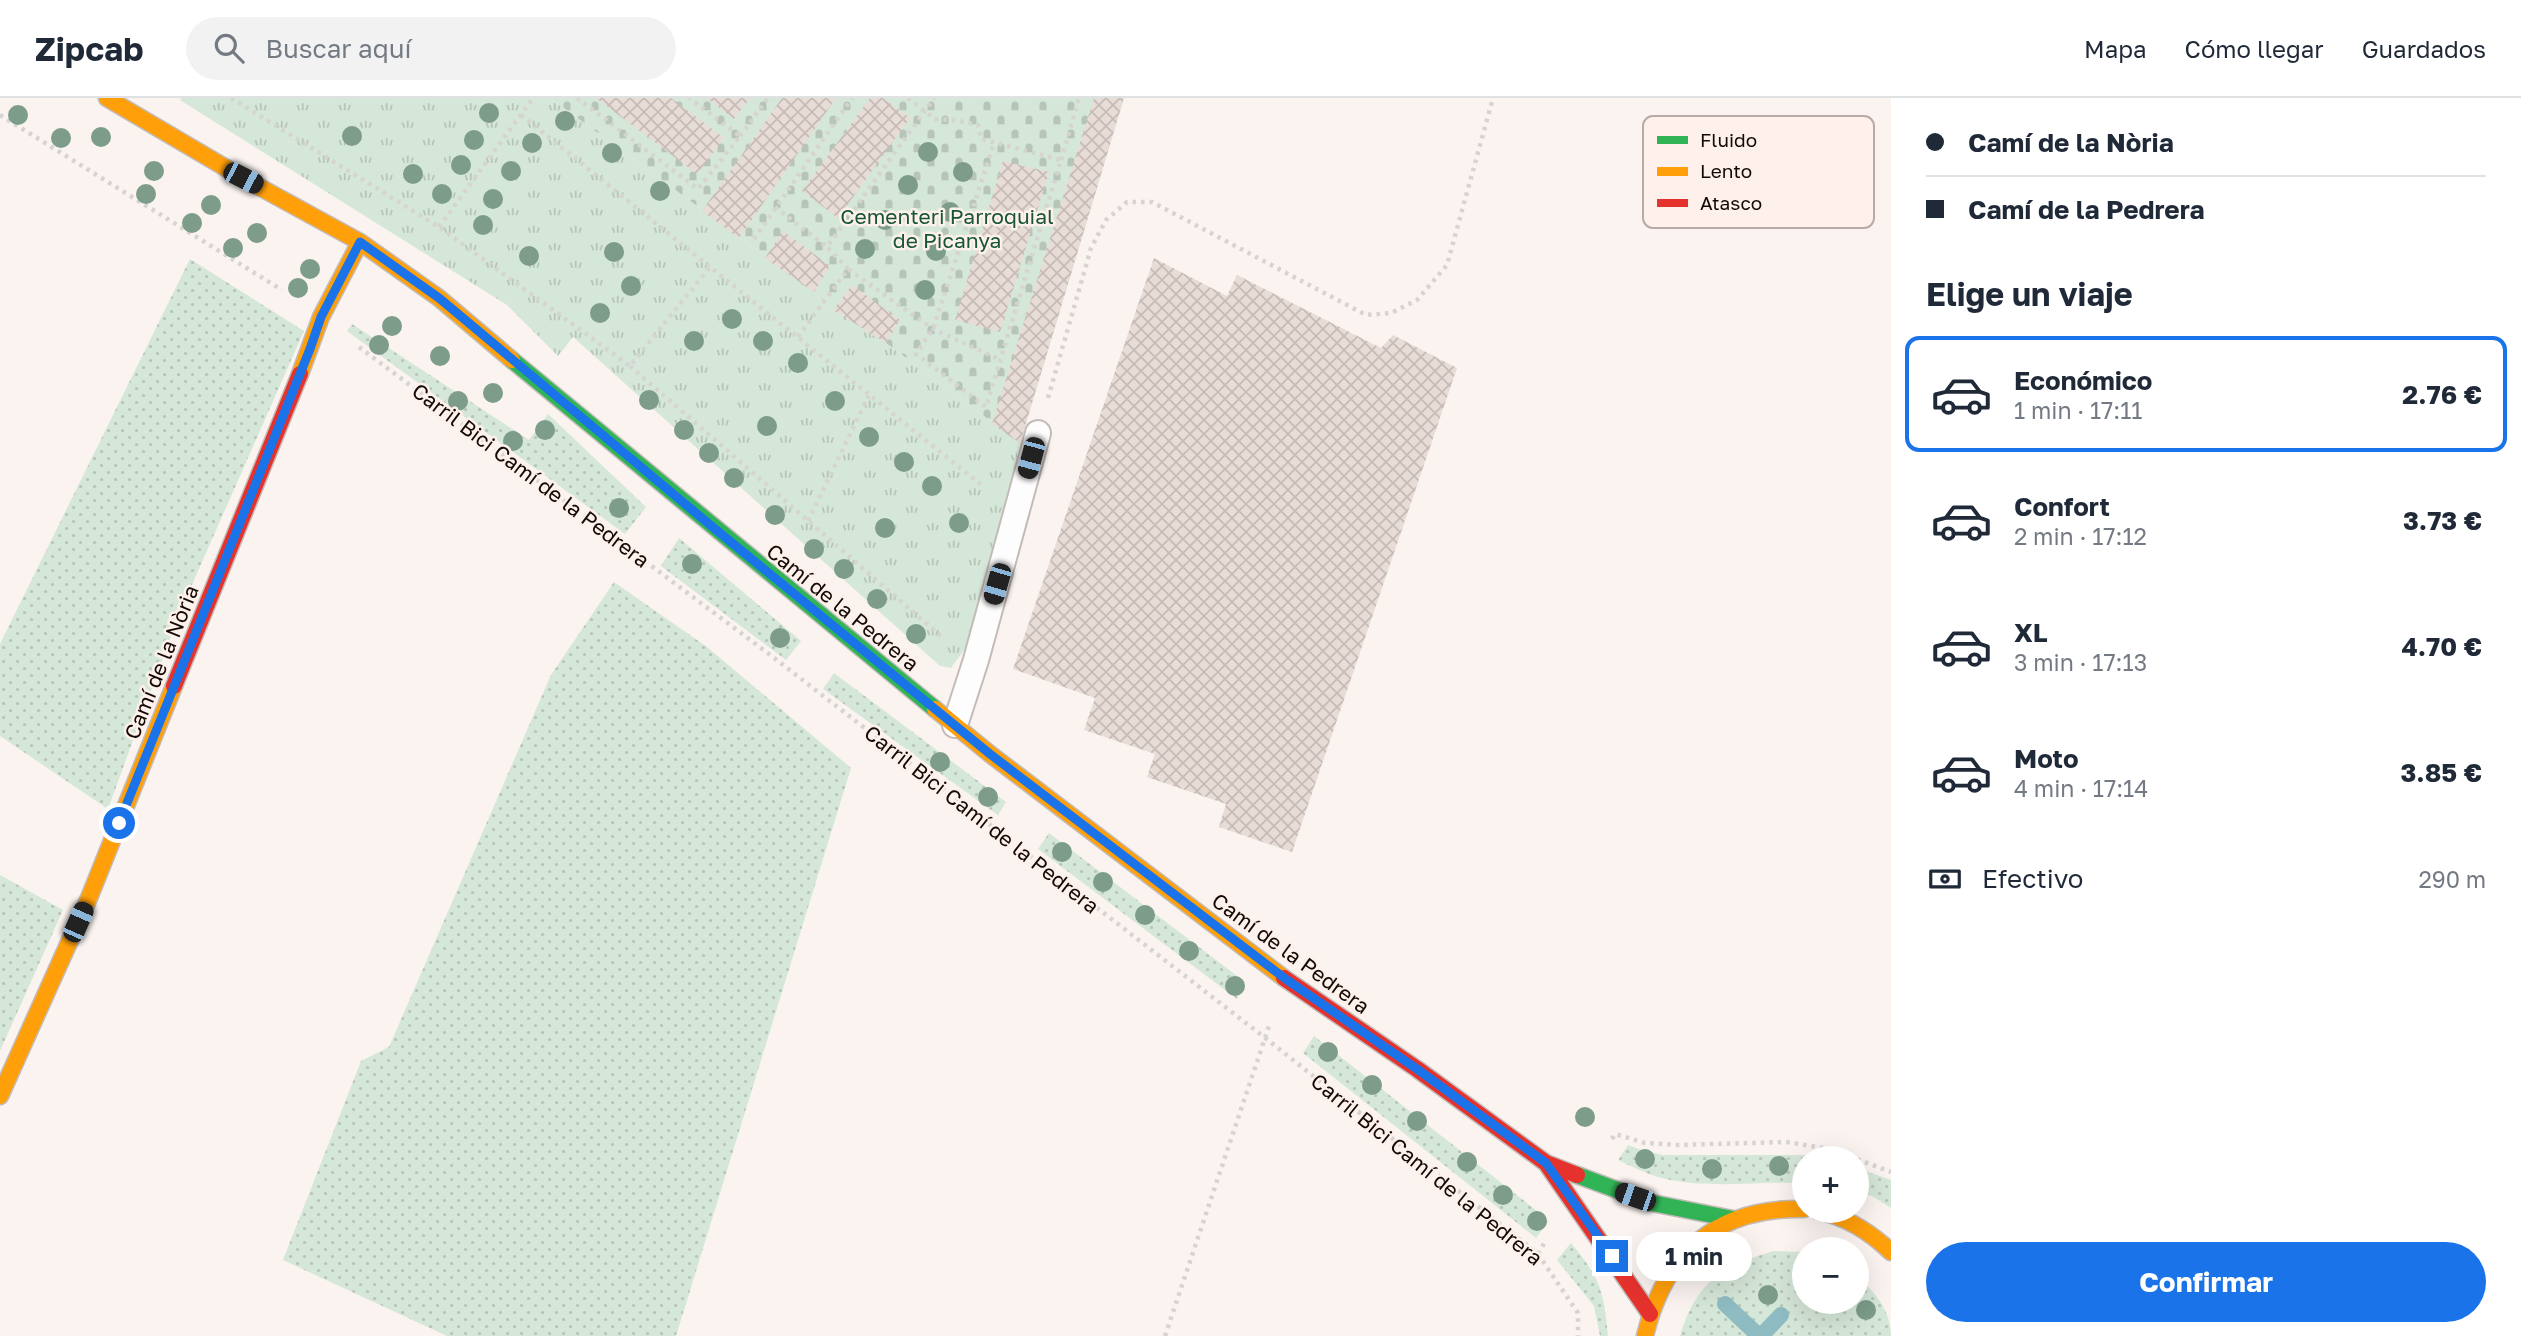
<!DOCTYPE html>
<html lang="es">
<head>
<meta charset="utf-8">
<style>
	:root { --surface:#fff; --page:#f2f2f3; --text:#1f2937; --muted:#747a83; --line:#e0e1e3; --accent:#1a73e8 }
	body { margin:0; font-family:"Golos Text",sans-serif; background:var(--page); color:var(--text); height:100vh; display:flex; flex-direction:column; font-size:26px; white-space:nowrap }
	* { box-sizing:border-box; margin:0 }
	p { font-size:23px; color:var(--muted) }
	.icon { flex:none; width:38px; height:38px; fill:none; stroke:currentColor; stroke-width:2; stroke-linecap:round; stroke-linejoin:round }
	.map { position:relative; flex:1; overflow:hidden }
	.sheet { display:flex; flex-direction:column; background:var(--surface); width:630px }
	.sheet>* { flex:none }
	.hud { display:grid; align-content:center; height:154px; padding:0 35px; background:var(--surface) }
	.fabs { position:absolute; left:1792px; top:1048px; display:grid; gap:14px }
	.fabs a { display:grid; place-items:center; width:77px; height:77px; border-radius:50%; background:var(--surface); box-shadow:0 7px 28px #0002; font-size:35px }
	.end { position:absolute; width:32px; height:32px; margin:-16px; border:9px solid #1a73e8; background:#fff; box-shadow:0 0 0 4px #fff }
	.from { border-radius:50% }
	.bubble { position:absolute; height:49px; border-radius:24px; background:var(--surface); box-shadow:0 7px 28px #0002; font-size:23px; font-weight:700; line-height:49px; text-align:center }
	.car { position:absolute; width:21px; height:42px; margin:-21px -10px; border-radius:9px; box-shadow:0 0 5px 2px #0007; background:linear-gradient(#222 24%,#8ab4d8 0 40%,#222 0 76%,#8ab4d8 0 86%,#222 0) }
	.hud b { display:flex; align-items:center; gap:24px; height:66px; font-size:26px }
	.hud b+b { border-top:2px solid var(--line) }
	.hud i { width:18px; height:18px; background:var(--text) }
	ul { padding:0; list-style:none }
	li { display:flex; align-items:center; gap:21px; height:116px; margin:0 14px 10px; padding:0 21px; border:4px solid transparent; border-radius:14px }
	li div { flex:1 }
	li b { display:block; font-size:26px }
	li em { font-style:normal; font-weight:700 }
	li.on { border-color:var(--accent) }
	li>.icon { width:63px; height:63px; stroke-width:1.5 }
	h2 { padding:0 35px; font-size:32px; line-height:84px }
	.pay { display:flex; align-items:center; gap:18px; height:77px; padding:0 35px; font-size:26px }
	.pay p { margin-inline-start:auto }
	.button { display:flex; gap:14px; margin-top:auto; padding:14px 35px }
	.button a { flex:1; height:80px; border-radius:42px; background:var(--accent); color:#fff; font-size:28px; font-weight:700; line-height:80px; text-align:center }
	header { display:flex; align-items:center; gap:42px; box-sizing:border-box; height:98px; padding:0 35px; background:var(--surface); border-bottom:2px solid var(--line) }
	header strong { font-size:33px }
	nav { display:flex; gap:38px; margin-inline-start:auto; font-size:24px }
	.search { width:490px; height:63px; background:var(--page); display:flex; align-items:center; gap:18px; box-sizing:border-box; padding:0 24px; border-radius:38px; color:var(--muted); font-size:26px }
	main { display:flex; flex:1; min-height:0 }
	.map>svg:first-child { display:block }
</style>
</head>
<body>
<header>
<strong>Zipcab</strong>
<div class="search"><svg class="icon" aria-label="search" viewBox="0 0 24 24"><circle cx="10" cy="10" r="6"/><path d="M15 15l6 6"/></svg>Buscar aquí</div>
<nav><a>Mapa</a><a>Cómo llegar</a><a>Guardados</a></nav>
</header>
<main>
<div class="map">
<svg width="1891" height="1238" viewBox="0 0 1891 1238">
	<defs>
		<pattern id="grass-dots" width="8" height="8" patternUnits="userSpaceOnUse" patternTransform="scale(1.75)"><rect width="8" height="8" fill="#d5e7d8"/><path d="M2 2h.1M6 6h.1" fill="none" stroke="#b6c5b8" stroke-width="1.8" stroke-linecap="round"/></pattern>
		<pattern id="cemetery-stones" width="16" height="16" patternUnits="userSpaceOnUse" patternTransform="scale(1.75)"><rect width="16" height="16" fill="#d5e7d8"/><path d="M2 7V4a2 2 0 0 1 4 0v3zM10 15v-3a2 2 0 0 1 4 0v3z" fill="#b6c5b8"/></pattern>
		<pattern id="park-tufts" width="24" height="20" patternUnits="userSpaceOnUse" patternTransform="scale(1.75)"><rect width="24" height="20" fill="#d5e7d8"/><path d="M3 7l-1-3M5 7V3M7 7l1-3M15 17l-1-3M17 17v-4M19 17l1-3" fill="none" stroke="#b6c5b8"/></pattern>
		<pattern id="building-cross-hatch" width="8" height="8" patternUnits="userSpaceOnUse" patternTransform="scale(1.75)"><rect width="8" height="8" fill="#e8dcd7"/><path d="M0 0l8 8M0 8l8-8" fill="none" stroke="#c6bbb7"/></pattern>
	</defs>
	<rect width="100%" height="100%" fill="#faf3f0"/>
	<path fill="url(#grass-dots)" d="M190,161L304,233L179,516L108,711L0,638V546Z
		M352,226L529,342L548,316L646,409L625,436L347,233Z
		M679,440L801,543L786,562L661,468Z
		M614,484L707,549L851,670L676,1238H447L283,1162L361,963L389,949L551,577Z
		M834,575L1006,704L998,717L823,591Z
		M1049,735L1245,884L1237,901L1038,751Z
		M0,777L63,812L0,953Z
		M1314,938L1537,1113L1548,1124L1536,1140L1303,955Z
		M1628,1047L1644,1053L1663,1057H1819L1830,1060H1804V1085C1756,1083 1706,1092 1658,1079C1645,1075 1631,1068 1618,1062Z
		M1857,1070L1891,1082V1110L1872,1098L1857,1095Z
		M1571,1145C1600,1180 1604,1193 1608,1238H1600L1594,1208L1557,1162Z
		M1774,1153L1804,1154V1204H1857V1178C1875,1194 1891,1213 1891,1238H1680C1696,1184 1722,1168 1774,1153Z"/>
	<path fill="url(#cemetery-stones)" d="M550,0H1124L1020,345L886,245L833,212L814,194Z"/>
	<path fill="url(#park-tufts)" d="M181,0H550L814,194L833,212L886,245L1020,345L976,536L951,570L940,568L573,239L558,258L507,207L180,2Z"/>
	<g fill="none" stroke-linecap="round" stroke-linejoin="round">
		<path stroke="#8ebcc2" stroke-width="16" d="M1725,1206L1759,1238
			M1761,1238L1781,1217"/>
	</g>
	<path fill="url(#building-cross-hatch)" d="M596,0H671L724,40L697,76Z
		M707,0H750L734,21Z
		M782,0H836L739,140L702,113Z
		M870,0H883L910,20L838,120L802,93Z
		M1094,0H1124L1020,345L992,326Z
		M1003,63L1049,74L1000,234L955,222Z
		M783,133L830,168L814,194L765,160Z
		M1154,160L1227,198L1237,177L1381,250L1393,237L1457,270L1292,754L1219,729L1226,706L1147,679L1155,656L1084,632L1095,600L1013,571Z
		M852,187L900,222L886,245L833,212Z"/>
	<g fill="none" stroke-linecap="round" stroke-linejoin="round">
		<defs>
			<path id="lane" d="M955,627L976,562L1038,335"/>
			<path id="fast" d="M512,262L935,611
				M1577,1077L1652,1105L1733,1121"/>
			<path id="slow" d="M107,0L243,80L360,144L439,200L512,262
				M300,276L321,219L360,144
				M935,611L990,656L1284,880
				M0,998L89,800L174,588
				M1818,1113C1847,1119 1870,1134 1891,1154
				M1645,1238C1665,1154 1717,1109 1804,1111"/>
			<path id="jam" d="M174,588L300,276
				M1284,880L1417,971L1546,1065L1577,1077
				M1546,1065L1650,1216"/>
		</defs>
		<use href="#lane" stroke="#c3bbb7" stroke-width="28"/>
		<use href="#fast" stroke="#c3bbb7" stroke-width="19"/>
		<use href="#slow" stroke="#c3bbb7" stroke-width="19"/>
		<use href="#jam" stroke="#c3bbb7" stroke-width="19"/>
		<path stroke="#d5d4d2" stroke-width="4.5" stroke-dasharray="3.5 5" stroke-linecap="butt" d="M231,0L439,129L630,268L710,169
			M577,0L698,91L740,38L689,0
			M908,0L935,21L954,22L978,27L981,41L1061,62L986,309L916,256L933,231L994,45
			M0,17L282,192
			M521,17L984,389
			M740,38L768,0
			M1061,62L1079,0
			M775,109L827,149
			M439,129L533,0
			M754,141L852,0
			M848,171L827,149L934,0
			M798,239L848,171L933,231L1001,262
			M359,249L769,556L1264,939L1538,1156L1578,1215V1238
			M630,268L942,539
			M1048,300L1091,150L1106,122L1127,104H1152L1366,217L1391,215L1417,202L1447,167L1493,0
			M808,423L869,297
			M1612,1041L1615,1036L1645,1045L1677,1047L1786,1044L1824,1050L1855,1060
			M1857,1061L1891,1074
			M1538,1156L1546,1142
			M1165,1238L1270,925"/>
		<use href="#lane" stroke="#fefdfd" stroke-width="24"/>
		<use href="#fast" stroke="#30b455" stroke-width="16"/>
		<use href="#slow" stroke="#ff9f0a" stroke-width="16"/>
		<use href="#jam" stroke="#e5322d" stroke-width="16"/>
	</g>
	<g fill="#7d9c8a">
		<circle cx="489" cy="15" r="10"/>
		<circle cx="18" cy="17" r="10"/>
		<circle cx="565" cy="23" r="10"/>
		<circle cx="352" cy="38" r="10"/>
		<circle cx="101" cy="39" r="10"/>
		<circle cx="61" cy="40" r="10"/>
		<circle cx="474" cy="42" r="10"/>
		<circle cx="532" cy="45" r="10"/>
		<circle cx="928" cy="54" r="10"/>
		<circle cx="612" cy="55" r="10"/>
		<circle cx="461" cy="67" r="10"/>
		<circle cx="154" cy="73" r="10"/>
		<circle cx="511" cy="73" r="10"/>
		<circle cx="963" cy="74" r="10"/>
		<circle cx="413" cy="76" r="10"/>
		<circle cx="908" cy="87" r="10"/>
		<circle cx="660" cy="93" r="10"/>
		<circle cx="146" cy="96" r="10"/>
		<circle cx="442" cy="96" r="10"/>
		<circle cx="493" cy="101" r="10"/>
		<circle cx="211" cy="107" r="10"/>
		<circle cx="950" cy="114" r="10"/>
		<circle cx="885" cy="122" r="10"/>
		<circle cx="192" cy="125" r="10"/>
		<circle cx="483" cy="127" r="10"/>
		<circle cx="257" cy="135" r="10"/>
		<circle cx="233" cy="150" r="10"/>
		<circle cx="865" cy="151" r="10"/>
		<circle cx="936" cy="153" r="10"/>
		<circle cx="614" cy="154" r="10"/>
		<circle cx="529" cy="158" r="10"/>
		<circle cx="310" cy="171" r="10"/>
		<circle cx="631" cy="188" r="10"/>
		<circle cx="298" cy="190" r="10"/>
		<circle cx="925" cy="192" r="10"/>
		<circle cx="600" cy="215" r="10"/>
		<circle cx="732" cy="221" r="10"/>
		<circle cx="392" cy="228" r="10"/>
		<circle cx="694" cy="243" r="10"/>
		<circle cx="763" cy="243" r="10"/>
		<circle cx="379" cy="247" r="10"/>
		<circle cx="440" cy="258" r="10"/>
		<circle cx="798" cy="265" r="10"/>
		<circle cx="493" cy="295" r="10"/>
		<circle cx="649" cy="302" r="10"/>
		<circle cx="458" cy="303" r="10"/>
		<circle cx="835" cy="303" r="10"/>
		<circle cx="767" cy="328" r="10"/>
		<circle cx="545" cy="332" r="10"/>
		<circle cx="684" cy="332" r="10"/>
		<circle cx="869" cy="339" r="10"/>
		<circle cx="513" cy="343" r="10"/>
		<circle cx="709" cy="355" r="10"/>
		<circle cx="904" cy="364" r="10"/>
		<circle cx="734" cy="380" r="10"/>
		<circle cx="932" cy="388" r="10"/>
		<circle cx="619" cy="410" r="10"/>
		<circle cx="775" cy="417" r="10"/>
		<circle cx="959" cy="425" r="10"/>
		<circle cx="885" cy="430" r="10"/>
		<circle cx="814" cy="451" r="10"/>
		<circle cx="692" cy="466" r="10"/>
		<circle cx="844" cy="471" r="10"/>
		<circle cx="877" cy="501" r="10"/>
		<circle cx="916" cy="536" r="10"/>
		<circle cx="780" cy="540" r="10"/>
		<circle cx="940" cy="664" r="10"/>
		<circle cx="988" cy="699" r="10"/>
		<circle cx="1062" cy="754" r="10"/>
		<circle cx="1103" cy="784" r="10"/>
		<circle cx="1145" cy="817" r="10"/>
		<circle cx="1189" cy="853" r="10"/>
		<circle cx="1235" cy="888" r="10"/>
		<circle cx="1328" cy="954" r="10"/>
		<circle cx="1372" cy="987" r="10"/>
		<circle cx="1585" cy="1019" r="10"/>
		<circle cx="1417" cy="1023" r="10"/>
		<circle cx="1645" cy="1061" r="10"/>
		<circle cx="1467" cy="1064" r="10"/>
		<circle cx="1779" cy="1068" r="10"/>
		<circle cx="1712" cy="1071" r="10"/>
		<circle cx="1503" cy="1097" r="10"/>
		<circle cx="1537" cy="1123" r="10"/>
		<circle cx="1768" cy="1197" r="10"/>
		<circle cx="1866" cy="1212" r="10"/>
	</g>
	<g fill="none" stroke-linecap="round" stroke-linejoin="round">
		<path stroke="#1a73e8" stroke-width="9" d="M119,725L310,251L321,219L360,144L439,200L715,431L990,656L1287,882L1417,971L1546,1065L1612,1158"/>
	</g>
	<g text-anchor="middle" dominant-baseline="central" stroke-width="5" stroke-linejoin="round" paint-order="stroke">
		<g font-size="21" fill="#175537" stroke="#fef1ec">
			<text x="947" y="118">Cementeri Parroquial<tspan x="947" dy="24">de Picanya</tspan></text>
		</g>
		<g font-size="21" fill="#130905" stroke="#fef1ec">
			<text transform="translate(531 377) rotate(37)">Carril Bici Camí de la Pedrera</text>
			<text transform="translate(843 509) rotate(39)">Camí de la Pedrera</text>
			<text transform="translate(161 564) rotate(-68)">Camí de la Nòria</text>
			<text transform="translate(982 721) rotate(38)">Carril Bici Camí de la Pedrera</text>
			<text transform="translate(1291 855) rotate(36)">Camí de la Pedrera</text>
			<text transform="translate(1427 1071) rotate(39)">Carril Bici Camí de la Pedrera</text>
		</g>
	</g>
	<rect x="1643" y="18" width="231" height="112" rx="10" fill="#fef1ec" stroke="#b8aba7" stroke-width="2"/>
	<rect x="1657" y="38" width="31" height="8" fill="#30b455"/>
	<rect x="1657" y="69" width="31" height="9" fill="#ff9f0a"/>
	<rect x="1657" y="101" width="31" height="8" fill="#e5322d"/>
	<g font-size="19" fill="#130905">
		<text x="1700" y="49">Fluido</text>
		<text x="1700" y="80">Lento</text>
		<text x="1700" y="112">Atasco</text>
	</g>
</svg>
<div class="fabs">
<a>+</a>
<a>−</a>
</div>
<i class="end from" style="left:119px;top:725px"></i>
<i class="end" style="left:1612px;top:1158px"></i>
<div class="bubble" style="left:1636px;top:1134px;width:116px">1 min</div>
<i class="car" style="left:243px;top:80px;rotate:117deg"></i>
<i class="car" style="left:1031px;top:360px;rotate:195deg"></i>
<i class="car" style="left:997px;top:486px;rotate:196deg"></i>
<i class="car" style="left:78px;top:824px;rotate:24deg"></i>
<i class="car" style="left:1635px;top:1099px;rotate:289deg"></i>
</div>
<section class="sheet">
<div class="hud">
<b><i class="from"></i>Camí de la Nòria</b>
<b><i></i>Camí de la Pedrera</b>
</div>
<h2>Elige un viaje</h2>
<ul>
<li class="on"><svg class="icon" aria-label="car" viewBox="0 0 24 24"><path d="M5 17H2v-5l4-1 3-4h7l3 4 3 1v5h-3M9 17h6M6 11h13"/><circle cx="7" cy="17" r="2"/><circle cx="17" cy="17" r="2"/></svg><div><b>Económico</b><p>1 min · 17:11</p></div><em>2.76 €</em></li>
<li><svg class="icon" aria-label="car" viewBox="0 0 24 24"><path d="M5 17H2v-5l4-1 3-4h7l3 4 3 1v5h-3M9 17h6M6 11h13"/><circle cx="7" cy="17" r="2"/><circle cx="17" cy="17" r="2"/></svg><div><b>Confort</b><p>2 min · 17:12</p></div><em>3.73 €</em></li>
<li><svg class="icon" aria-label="car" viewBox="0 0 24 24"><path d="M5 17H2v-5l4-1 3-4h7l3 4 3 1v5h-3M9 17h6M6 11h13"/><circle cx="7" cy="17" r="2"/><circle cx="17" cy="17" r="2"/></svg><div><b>XL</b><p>3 min · 17:13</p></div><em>4.70 €</em></li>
<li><svg class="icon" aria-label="car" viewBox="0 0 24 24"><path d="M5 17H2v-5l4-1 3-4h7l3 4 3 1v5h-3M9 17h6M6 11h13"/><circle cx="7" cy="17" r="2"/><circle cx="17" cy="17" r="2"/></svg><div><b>Moto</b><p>4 min · 17:14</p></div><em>3.85 €</em></li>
</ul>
<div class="pay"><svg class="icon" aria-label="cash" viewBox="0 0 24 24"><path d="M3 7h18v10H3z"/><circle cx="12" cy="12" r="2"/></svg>Efectivo<p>290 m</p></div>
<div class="button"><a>Confirmar</a></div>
</section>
</main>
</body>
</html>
